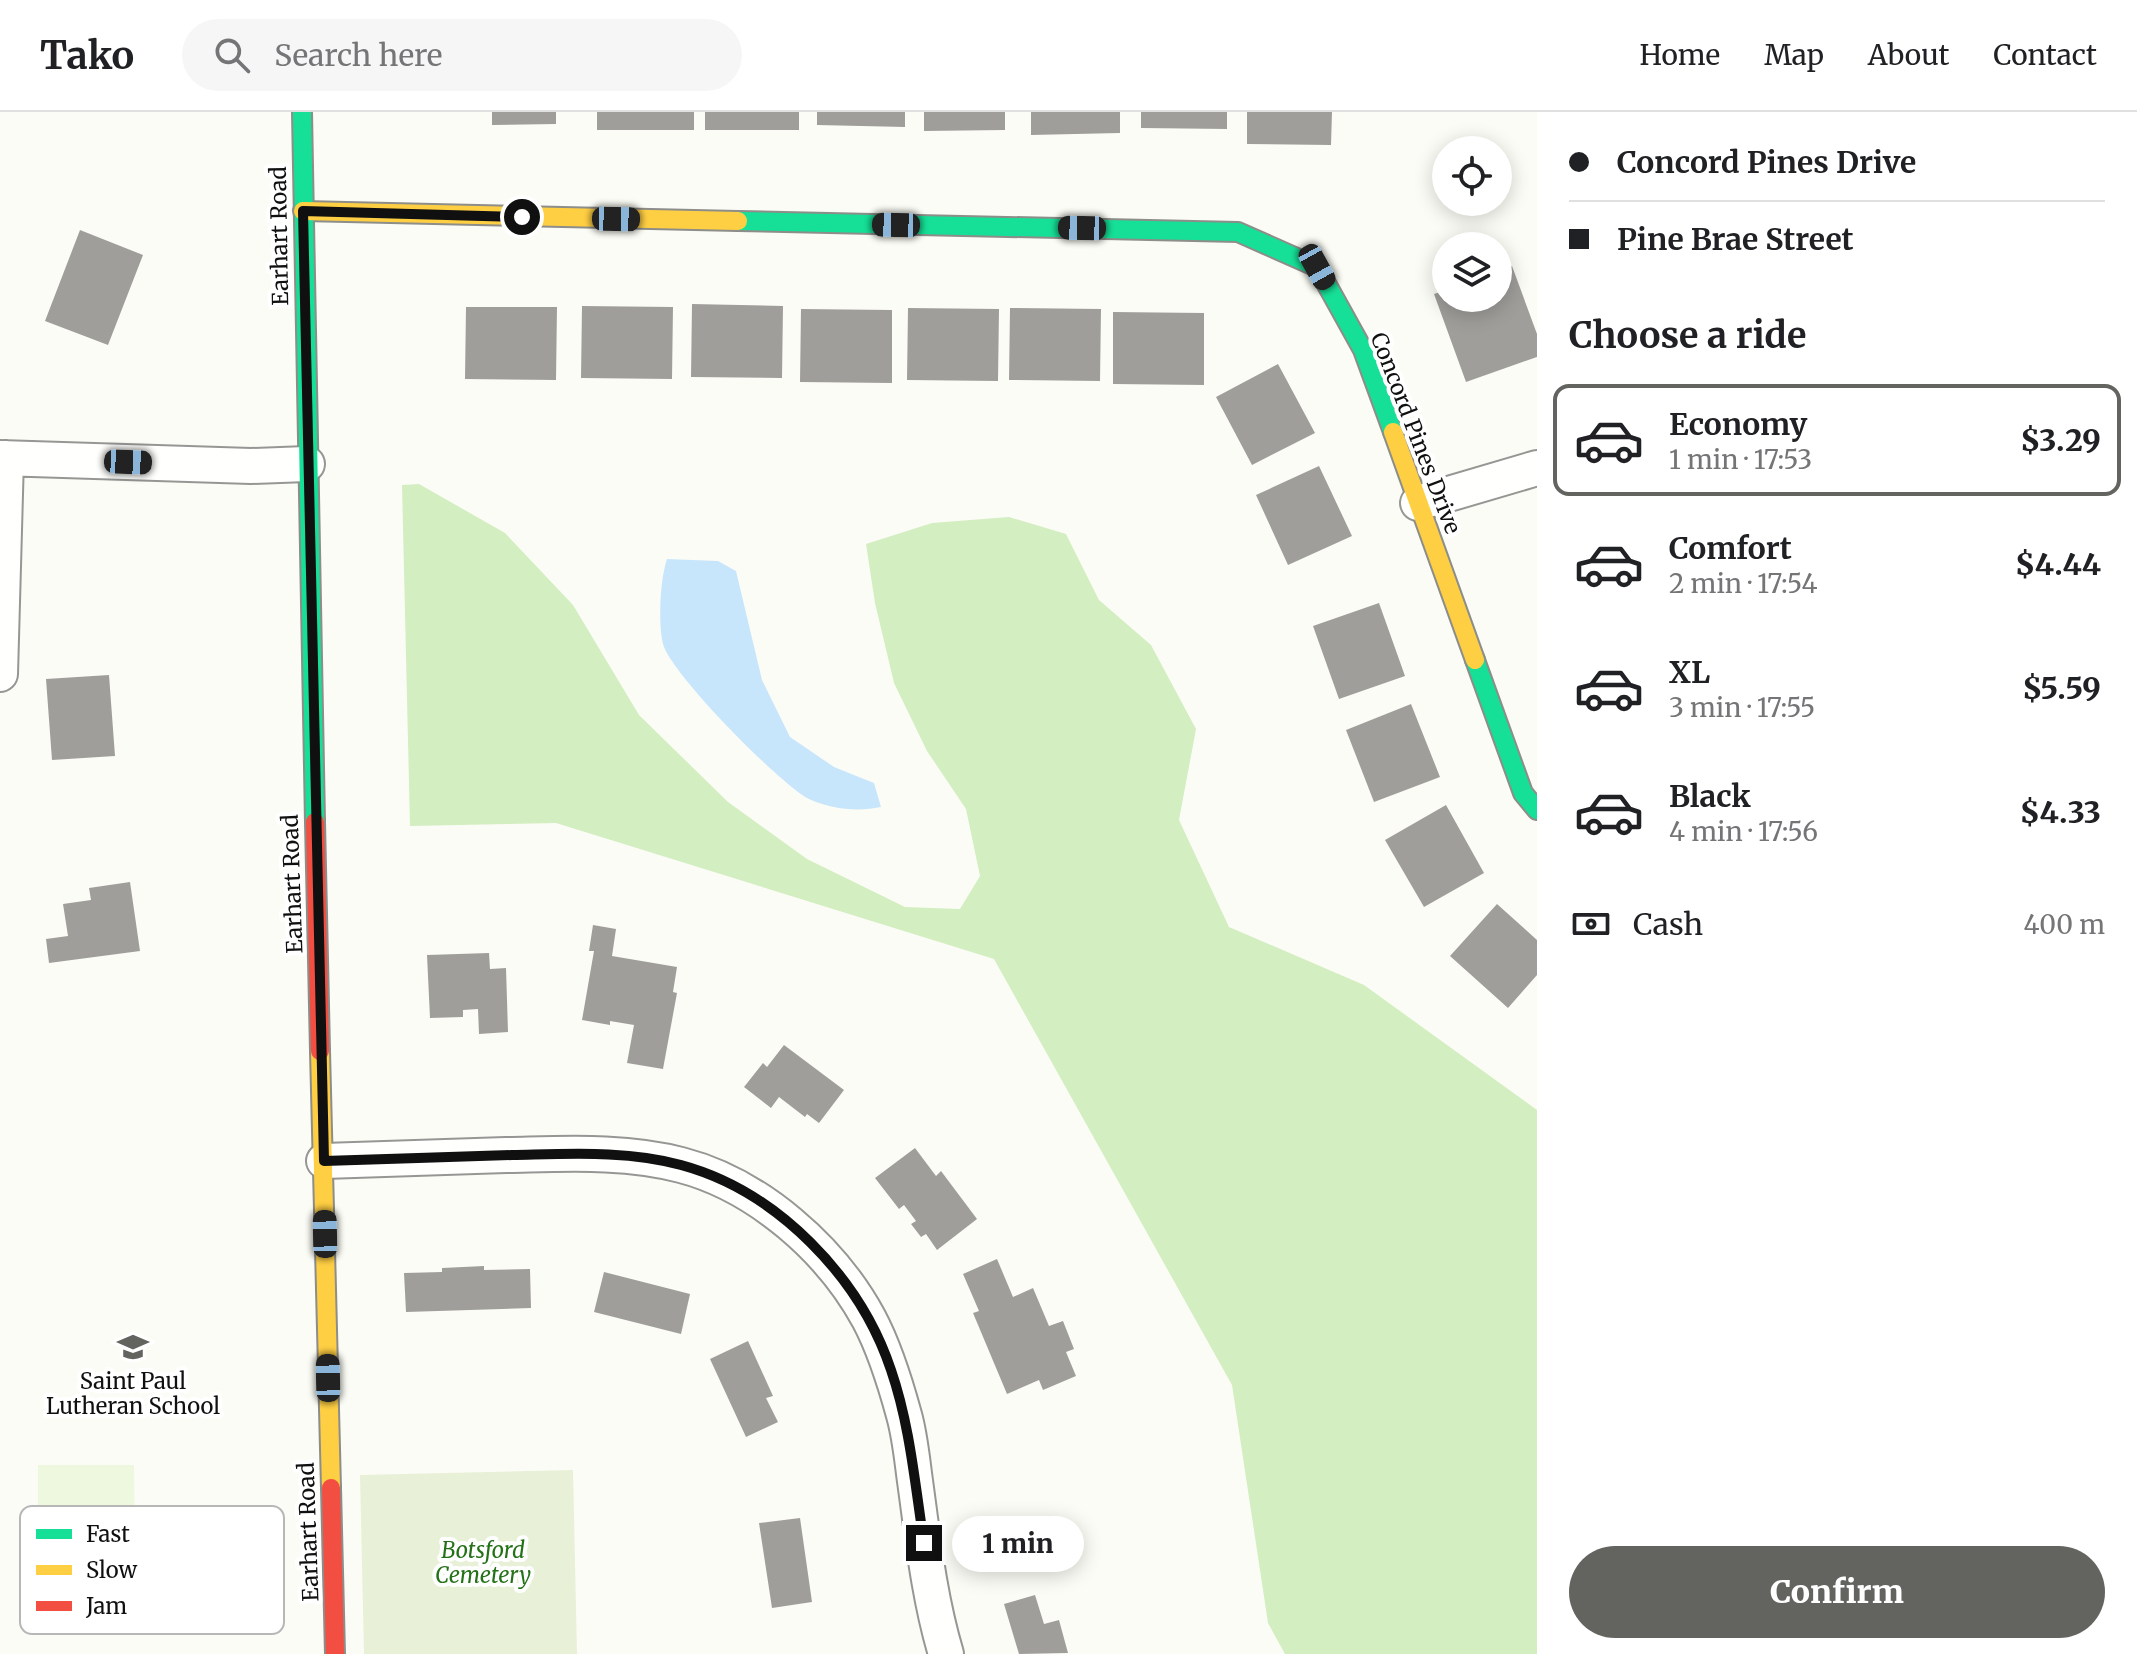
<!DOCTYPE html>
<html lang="en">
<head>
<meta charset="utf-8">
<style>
	:root { --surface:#fff; --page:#f6f6f6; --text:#202124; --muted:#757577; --line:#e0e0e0; --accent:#636360 }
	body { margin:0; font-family:Merriweather,serif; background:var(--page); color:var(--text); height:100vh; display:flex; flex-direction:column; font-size:30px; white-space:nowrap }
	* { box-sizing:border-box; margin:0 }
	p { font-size:26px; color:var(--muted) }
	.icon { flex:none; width:44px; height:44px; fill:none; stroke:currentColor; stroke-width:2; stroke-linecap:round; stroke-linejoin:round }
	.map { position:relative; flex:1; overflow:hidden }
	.drawer { display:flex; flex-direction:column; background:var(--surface); width:600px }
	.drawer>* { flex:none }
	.banner { display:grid; align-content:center; height:176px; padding:0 32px; background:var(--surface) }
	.fabs { position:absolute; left:1432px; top:24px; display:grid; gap:16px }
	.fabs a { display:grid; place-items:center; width:80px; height:80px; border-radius:50%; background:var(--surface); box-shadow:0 4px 20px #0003; font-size:40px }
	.end { position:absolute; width:36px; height:36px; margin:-18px; border:10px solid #101010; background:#fff; box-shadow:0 0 0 4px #fff }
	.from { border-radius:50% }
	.bubble { position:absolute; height:56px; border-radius:28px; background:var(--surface); box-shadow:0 4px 20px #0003; font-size:26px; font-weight:800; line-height:56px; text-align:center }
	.car { position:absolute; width:24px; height:48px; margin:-24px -12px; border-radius:10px; box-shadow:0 0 6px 2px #0007; background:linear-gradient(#222 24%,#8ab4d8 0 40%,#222 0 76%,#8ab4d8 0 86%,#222 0) }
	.banner b { display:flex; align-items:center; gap:28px; height:76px; font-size:30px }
	.banner b+b { border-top:2px solid var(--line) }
	.banner i { width:20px; height:20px; background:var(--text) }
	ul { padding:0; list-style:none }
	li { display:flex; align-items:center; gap:24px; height:112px; margin:0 16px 12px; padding:0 16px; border:4px solid transparent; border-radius:16px }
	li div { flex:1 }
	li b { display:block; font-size:30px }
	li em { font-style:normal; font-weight:800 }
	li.current { border-color:var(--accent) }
	li>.icon { width:72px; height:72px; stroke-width:1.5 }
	h2 { padding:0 32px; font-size:36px; line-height:96px }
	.pay { display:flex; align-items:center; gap:20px; height:88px; padding:0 32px; font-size:30px }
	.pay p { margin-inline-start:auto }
	.cta { display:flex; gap:16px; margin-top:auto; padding:16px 32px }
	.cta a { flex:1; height:92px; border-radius:48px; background:var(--accent); color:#fff; font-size:32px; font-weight:800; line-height:92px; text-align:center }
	header { display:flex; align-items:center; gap:48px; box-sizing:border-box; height:112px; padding:0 40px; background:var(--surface); border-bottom:2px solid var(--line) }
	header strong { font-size:38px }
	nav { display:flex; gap:44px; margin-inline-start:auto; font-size:28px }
	.search { width:560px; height:72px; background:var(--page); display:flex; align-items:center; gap:20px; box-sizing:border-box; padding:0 28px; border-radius:44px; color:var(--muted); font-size:30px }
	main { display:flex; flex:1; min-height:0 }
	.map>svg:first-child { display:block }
</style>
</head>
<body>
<header>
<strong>Tako</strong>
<div class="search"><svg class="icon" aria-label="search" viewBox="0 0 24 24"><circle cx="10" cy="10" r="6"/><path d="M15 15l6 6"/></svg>Search here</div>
<nav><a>Home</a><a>Map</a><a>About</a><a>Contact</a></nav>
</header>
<main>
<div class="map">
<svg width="1537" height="1542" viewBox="0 0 1537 1542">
	<rect width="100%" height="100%" fill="#fcfcf6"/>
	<path fill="#d3eec1" d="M419,372L505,421L573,493L639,603L728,690L807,747L905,795L960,797L980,764L966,697L927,639L894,571L875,491L866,432L932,411L1009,405L1066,422L1099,488L1151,533L1196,617L1179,708L1229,815L1364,873L1537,998V1542H1285L1268,1511L1232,1273L994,847L556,711L410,714L402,373Z"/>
	<path fill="#e8f0d8" d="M573,1358L577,1542H364L360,1363Z"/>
	<path fill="#eef8de" d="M38,1353H134L135,1432L38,1433Z"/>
	<path fill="#c8e6fb" d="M667,447L718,449L736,459L762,568L790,625L834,655L874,671L881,695C857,700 831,697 809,687C781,673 671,562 663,532C658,511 660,467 667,447Z"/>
	<path fill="#a09e9b" d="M492,0H556V12L492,13Z
		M597,0H694V18H597Z
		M705,0H799V18H705Z
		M817,0H905V15L817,13Z
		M924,0H1005V18L924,19Z
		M1031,0H1120V21L1031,23Z
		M1141,0H1227V17L1141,16Z
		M1247,0H1332L1331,33L1247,32Z
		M80,118L143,143L108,233L45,209Z
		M1512,154L1537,222V245L1466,270L1434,182L1446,178V186H1498V159Z
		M692,192L783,194L782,266L691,265Z
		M582,194L673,195L672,267L581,266Z
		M466,195H557L556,268L465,267Z
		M908,196L999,197L998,269L907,268Z
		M1010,196L1101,197L1100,269L1009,268Z
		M801,197L892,198V271L800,270Z
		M1113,200L1204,201V273L1113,272Z
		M1278,252L1315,321L1252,353L1216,285Z
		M1319,354L1352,424L1288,453L1256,383Z
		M1379,491L1405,564L1339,587L1313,514Z
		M109,563L115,644L52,648L46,567Z
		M1411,592L1440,665L1374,690L1346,618Z
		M1446,693L1484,761L1424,795L1385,728Z
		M130,770L140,839L49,851L46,827L68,824L63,792L91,788L89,776Z
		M1497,792L1537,828V863L1508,896L1450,844Z
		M593,813L616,817L612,844L677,855L673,880L677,881L663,957L627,951L634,913L610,909V913L582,908L594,839H589Z
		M489,841L490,857L506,856L508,920L479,922L478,897L463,898V905L430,906L427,843Z
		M784,933L844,978L819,1011L807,1002L805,1005L779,985L771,996L744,975L763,951L767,955Z
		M915,1036L936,1064L941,1059L977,1107L937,1138L926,1122L921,1125L911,1112L916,1109L904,1093L899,1097L875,1066Z
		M997,1147L1013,1185L1033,1176L1049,1214L1063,1209L1074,1237L1066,1240L1076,1264L1043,1278L1039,1268L1007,1282L973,1201L979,1199L963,1162Z
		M484,1154V1158L530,1157L531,1196L406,1200L404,1161L442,1160V1156Z
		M604,1160L690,1182L681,1222L594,1200Z
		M748,1229L773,1284L766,1286L778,1310L746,1325L710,1247Z
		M800,1406L812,1490L772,1496L759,1411Z
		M1035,1483L1044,1512L1059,1508L1068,1541L1019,1542L1004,1492Z"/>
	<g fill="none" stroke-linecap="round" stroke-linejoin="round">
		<defs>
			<path id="street" d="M0,346L251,354L307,352
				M1418,391L1537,356
				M0,562L6,346
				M324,1049C384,1047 445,1045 506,1043C563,1042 625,1038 681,1053C758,1073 831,1137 869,1207C885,1237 895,1270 904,1303C910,1324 912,1347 915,1369C923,1427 929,1485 946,1542"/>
			<path id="fast" d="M302,0L315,710
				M738,109L1238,120L1317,155L1363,238L1393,320
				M1475,548L1523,681L1537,698"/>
			<path id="slow" d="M303,99L738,109
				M1393,320L1475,548
				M320,939L331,1376"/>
			<path id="jam" d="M315,710L320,939
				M331,1376L335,1542"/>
		</defs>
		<use href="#street" stroke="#969694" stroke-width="38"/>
		<use href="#fast" stroke="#8d8d8a" stroke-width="22"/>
		<use href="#slow" stroke="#8d8d8a" stroke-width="22"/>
		<use href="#jam" stroke="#8d8d8a" stroke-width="22"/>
		<use href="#street" stroke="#fffffe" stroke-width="34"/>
		<use href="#fast" stroke="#16e098" stroke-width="18"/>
		<use href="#slow" stroke="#ffcf43" stroke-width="18"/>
		<use href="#jam" stroke="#f24e42" stroke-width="18"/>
	</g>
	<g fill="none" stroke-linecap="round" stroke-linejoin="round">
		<path stroke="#101010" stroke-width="10" d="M522,105L303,99L324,1049C387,1047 449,1045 512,1043C567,1042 628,1038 681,1053C777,1079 860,1165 891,1258C910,1313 915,1373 924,1431"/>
	</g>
	<defs>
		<symbol id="school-bare" viewBox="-9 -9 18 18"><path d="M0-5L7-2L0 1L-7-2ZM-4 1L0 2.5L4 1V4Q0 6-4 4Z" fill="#636360" stroke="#fff" stroke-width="2.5" paint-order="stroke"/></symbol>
	</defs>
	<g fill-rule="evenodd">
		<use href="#school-bare" x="111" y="1213" width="44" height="44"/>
	</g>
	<g text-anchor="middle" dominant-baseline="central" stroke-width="8" stroke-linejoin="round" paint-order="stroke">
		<g font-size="22" fill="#101010" stroke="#fff">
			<text transform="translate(279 124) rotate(-91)">Earhart Road</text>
			<text transform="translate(1416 321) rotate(69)">Concord Pines Drive</text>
			<text transform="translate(292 772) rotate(-92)">Earhart Road</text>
			<text transform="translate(308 1420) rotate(-92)">Earhart Road</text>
		</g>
		<g font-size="22" fill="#101010" stroke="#fff">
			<text x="133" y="1269">Saint Paul<tspan x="133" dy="25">Lutheran School</tspan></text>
		</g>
		<g font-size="22" font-style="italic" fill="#247117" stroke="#fff">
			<text x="483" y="1438">Botsford<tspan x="483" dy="25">Cemetery</tspan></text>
		</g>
	</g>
	<rect x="20" y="1394" width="264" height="128" rx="12" fill="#fff" stroke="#b7b7b7" stroke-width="2"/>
	<rect x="36" y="1417" width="36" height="10" fill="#16e098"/>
	<rect x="36" y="1453" width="36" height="10" fill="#ffcf43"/>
	<rect x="36" y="1489" width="36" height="10" fill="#f24e42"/>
	<g font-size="22" fill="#101010">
		<text x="86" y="1430">Fast</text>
		<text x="86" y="1466">Slow</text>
		<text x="86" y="1502">Jam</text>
	</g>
</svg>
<div class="fabs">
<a><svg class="icon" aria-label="locate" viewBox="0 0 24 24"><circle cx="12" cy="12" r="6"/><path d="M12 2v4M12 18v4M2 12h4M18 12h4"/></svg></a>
<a><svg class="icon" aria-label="layers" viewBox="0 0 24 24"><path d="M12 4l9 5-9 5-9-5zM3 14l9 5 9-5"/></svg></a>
</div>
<i class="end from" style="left:522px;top:105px"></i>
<i class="end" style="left:924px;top:1431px"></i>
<div class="bubble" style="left:952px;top:1404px;width:132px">1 min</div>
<i class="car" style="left:616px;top:107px;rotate:91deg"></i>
<i class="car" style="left:896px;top:113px;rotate:271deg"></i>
<i class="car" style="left:1082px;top:116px;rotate:271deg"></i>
<i class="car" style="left:1317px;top:155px;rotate:151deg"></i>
<i class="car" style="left:128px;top:350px;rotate:92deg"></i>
<i class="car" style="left:325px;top:1122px;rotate:359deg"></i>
<i class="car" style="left:328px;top:1266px;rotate:359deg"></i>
</div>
<section class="drawer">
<div class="banner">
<b><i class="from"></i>Concord Pines Drive</b>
<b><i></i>Pine Brae Street</b>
</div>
<h2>Choose a ride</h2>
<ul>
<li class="current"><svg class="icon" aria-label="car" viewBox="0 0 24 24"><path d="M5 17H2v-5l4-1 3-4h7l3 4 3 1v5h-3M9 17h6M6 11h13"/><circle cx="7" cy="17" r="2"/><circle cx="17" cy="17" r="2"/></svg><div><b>Economy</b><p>1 min · 17:53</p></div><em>$3.29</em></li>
<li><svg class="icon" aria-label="car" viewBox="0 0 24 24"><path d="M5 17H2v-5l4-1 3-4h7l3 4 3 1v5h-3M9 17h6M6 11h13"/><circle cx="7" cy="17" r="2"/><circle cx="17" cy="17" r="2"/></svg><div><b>Comfort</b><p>2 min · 17:54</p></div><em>$4.44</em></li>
<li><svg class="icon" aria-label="car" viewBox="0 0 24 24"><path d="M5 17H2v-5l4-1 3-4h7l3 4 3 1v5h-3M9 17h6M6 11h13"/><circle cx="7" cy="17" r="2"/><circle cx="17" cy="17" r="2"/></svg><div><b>XL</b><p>3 min · 17:55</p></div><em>$5.59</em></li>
<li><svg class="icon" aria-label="car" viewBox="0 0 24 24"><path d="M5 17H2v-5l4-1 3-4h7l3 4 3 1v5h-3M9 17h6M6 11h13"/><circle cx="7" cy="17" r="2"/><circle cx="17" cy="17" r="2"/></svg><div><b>Black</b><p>4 min · 17:56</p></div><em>$4.33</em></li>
</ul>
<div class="pay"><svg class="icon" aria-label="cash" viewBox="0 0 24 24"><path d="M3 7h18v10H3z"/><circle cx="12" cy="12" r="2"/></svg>Cash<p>400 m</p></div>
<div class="cta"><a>Confirm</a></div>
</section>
</main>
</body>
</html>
